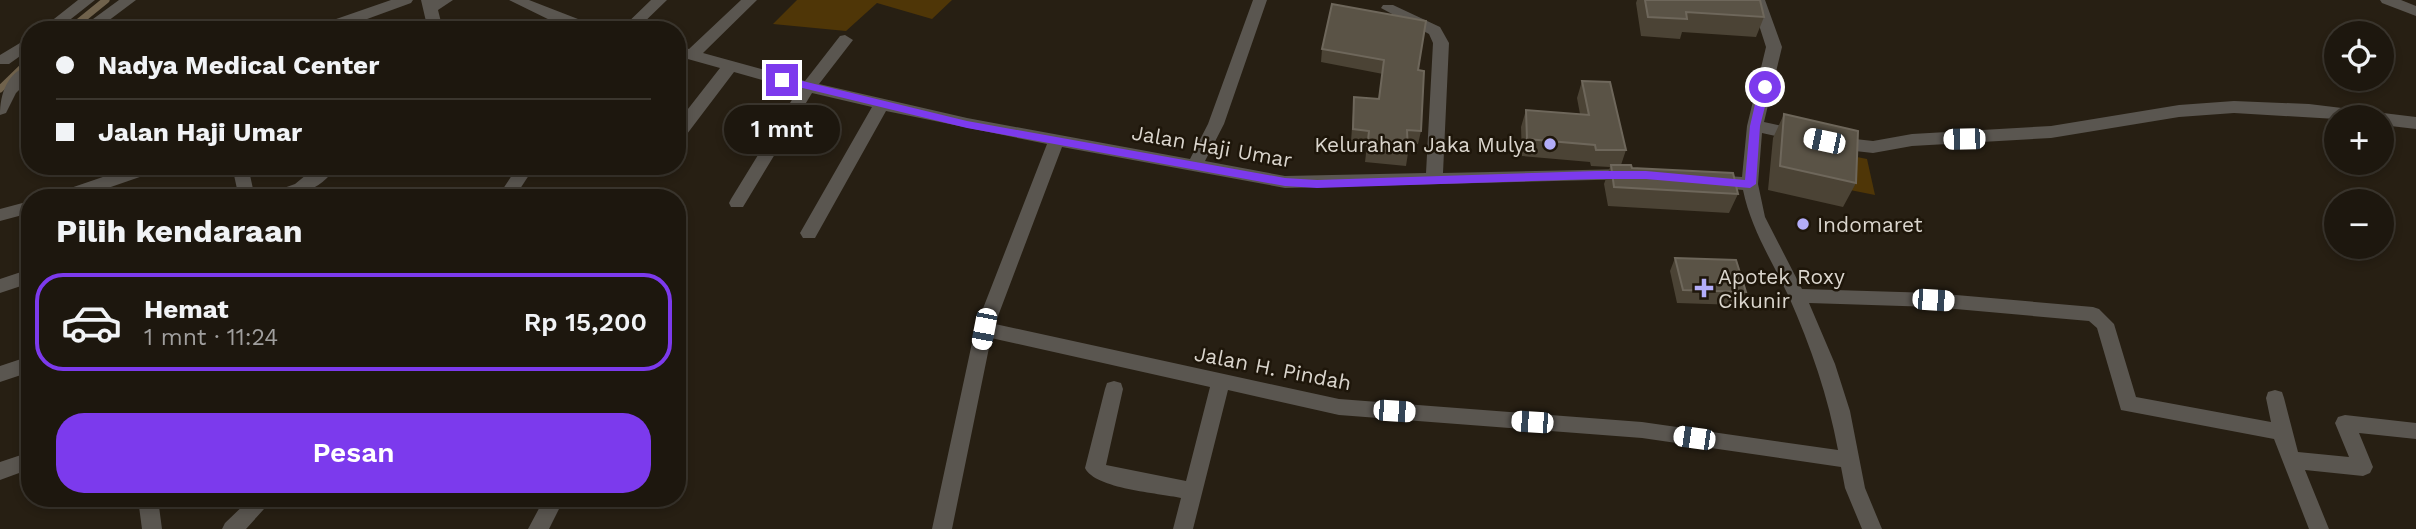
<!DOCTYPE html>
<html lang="id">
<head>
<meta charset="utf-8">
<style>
	:root { --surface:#1d170e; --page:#252017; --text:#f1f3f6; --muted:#a09f9e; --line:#3b362e; --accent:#7c3aed }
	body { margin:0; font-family:"Work Sans",sans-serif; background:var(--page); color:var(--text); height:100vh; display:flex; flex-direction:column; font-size:26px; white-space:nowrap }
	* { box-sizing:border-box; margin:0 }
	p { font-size:23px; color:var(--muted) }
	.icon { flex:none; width:38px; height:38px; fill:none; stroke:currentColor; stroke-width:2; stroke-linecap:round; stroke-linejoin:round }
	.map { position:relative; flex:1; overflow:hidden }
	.sheet { position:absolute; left:21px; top:189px; width:665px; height:318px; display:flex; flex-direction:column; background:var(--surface); border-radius:28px; box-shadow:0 4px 10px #0003,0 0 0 2px var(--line) }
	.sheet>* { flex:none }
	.banner { position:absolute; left:21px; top:21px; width:665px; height:154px; border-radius:28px; box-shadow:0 4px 10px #0003,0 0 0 2px var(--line); display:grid; align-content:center; height:154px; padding:0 35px; background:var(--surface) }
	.fabs { position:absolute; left:2324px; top:21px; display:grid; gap:14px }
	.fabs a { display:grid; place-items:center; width:70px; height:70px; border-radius:50%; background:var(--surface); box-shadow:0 4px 10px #0003,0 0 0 2px var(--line); font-size:35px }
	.end { position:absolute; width:32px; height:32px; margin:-16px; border:9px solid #7c3aed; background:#fff; box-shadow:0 0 0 4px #fff }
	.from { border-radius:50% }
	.bubble { position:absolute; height:49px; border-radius:24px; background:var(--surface); box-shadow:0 4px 10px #0003,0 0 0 2px var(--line); font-size:23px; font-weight:600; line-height:49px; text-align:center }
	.car { position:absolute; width:21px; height:42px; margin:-21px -10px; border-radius:9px; box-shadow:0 0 5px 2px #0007; background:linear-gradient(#fff 24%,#345 0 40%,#fff 0 76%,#345 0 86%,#fff 0) }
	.banner b { display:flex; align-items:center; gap:24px; height:66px; font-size:26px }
	.banner b+b { border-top:2px solid var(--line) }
	.banner i { width:18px; height:18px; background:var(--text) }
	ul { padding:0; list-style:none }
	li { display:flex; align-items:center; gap:21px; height:98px; margin:0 14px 10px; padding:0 21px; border:4px solid transparent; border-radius:28px }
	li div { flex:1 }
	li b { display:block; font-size:26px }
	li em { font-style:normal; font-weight:600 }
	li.on { border-color:var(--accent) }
	li>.icon { width:63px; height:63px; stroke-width:1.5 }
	h2 { padding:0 35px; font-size:32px; line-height:84px }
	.cta { display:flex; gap:14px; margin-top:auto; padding:14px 35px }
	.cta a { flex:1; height:80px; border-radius:28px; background:var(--accent); color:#fff; font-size:28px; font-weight:600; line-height:80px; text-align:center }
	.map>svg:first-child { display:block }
</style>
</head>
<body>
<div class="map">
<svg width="2416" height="529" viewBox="0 0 2416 529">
	<rect width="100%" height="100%" fill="#271f13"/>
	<path fill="#4f3607" d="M797,0H952L932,19L877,3L846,31L773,24Z
		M1847,155L1867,159L1875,195L1845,189Z"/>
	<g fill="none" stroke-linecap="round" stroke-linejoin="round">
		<path stroke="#70624c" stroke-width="7" d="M69,30L106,0
			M0,89L30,60"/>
		<path fill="#5a5650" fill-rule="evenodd" d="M78,0H95L57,30H40Z
			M119,0H136L96,30H78Z
			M391,0H413L411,3L337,30H314L316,26Z
			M421,0H453L438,10L443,30H428Z
			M509,0H529L596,26L598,30H573L560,25Z
			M651,0H667L636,30H620Z
			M741,0H757L703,53L805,81L840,36L845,35L853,40L819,84L967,118L1190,159L1208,124L1253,0H1267L1224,124L1205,161L1285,176L1426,173L1433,43L1429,34L1381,8L1383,5H1393L1440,27L1449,43L1443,173L1629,169L1635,171L1637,175L1635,179L1285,188L1062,147L995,324L1339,399L1642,422L1838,450C1828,396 1811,347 1789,297C1772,261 1751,229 1743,190L1712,187L1704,181L1712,175L1742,177L1747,126L1766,47L1751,0H1765L1782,47L1764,122L1805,131L1807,135L1799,141L1762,133L1758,184L1765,217L1802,289L1933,293L2093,307L2099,309L2114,324L2136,397L2271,422L2266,398L2268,392L2275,390L2282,392L2284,398L2298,452L2349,457L2335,423L2338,417L2345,415L2416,423V439L2359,433L2373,467L2370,473L2363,476L2305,470L2329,529H2309L2274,439L2121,410L2097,328L2089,321L1933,307L1809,303L1835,364L1850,411L1865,488L1882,529H1862L1845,488L1841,467L1642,438L1339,415L1228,390L1193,529H1173L1181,498C1159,493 1095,489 1085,468L1105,389L1107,383L1114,381L1121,383L1123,389L1106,465L1186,481L1210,387L991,338L952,529H932L975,329L1047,144L886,111L815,238H803L800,233L872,107L812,93L743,207H731L729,203L731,199L798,90L734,72L687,134L677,135V123L720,68L677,56V46L689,49Z
			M2380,0H2401L2416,6V16L2382,3Z
			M30,37V49L9,64H0V55Z
			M30,65V79L16,93L6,113L0,115C0,94 7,72 30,65Z
			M2234,101L2309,104L2416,117V129L2382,125V117L2336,119L2234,113L2179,117L2051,138L1912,146L1873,153L1837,149L1829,143L1837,137L1873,141L1912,134L2051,126L2179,105Z
			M135,166H162L160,170L79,198H51L53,194Z
			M232,166H248L255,198H239Z
			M317,166H337C320,192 293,198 265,198L267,194L295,184Z
			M518,166H535L514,198H497Z
			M30,201V213L0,221V209Z
			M30,269V283L0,293V279Z
			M30,356V372L0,382V366Z
			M30,452V469L0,480V462Z
			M138,499H158L162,529H142Z
			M250,499H273L246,529H222L225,523Z
			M544,499H564L549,529H528Z"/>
	</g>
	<path fill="#4b4335" d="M1637,0H1760L1764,17L1756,37L1682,32L1680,39L1641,36L1636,3Z
		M1332,4L1418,70L1421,131L1418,144H1408V153L1406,166L1365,162L1367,145L1351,142L1354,97L1379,99L1383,74L1321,62L1322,49Z
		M1582,81L1626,150L1621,165L1738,194L1729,213L1608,206L1604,184L1610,167L1591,166L1590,162L1522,156L1521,127L1526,110L1580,114L1577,98Z
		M1784,114L1856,183L1843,207L1768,190L1773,138Z
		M1675,258L1746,292L1739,305L1677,303L1670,271Z"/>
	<path fill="#5a5346" stroke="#6e675b" stroke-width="2" d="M1645,0H1760L1764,17L1686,12L1687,19L1648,17Z
		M1332,4L1426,21L1418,70L1424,71L1421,131L1407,130L1408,153L1367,149L1369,131L1353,129L1354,97L1379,99L1384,60L1322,49Z
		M1582,81L1610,82L1626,150H1596L1595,145L1527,139L1526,110L1589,115Z
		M1784,114L1858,131L1856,183L1780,166Z
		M1611,165H1631L1632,168L1733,173L1738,194L1614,187Z
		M1675,258L1736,260L1746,292L1683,290Z"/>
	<path fill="#7c3aed" d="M782,76L967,121L1285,178L1317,180L1596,171H1646L1745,180L1750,126L1759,87L1765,84L1770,87L1760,126L1756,184L1750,188L1646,179H1596L1317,188L1285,186L967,128L778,82L777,80Z"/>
	<g fill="#b3adf9" stroke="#1e160a" stroke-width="2.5">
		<circle cx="1550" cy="144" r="7"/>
		<circle cx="1803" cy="224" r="7"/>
		<path d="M1700.5 277.5h7v7h7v7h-7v7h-7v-7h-7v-7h7z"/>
	</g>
	<g text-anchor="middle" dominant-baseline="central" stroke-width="5" stroke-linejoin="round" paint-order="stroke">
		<g font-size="21" fill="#dad5cd" stroke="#1e160a" text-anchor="start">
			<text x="1536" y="144" text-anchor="end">Kelurahan Jaka Mulya</text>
			<text x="1817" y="224">Indomaret</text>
			<text x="1718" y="276">Apotek Roxy<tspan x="1718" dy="24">Cikunir</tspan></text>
		</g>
		<g font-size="21" fill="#dad5cd" stroke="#1e160a">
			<text transform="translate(1212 146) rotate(10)">Jalan Haji Umar</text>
			<text transform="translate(1273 368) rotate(11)">Jalan H. Pindah</text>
		</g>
	</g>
</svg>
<div class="fabs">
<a><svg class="icon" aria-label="locate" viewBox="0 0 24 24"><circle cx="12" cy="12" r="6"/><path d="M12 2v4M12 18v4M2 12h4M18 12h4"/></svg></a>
<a>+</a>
<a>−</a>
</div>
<i class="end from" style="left:1765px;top:87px"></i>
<i class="end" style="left:782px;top:80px"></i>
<div class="bubble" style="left:724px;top:105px;width:116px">1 mnt</div>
<i class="car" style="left:1964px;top:139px;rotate:269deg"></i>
<i class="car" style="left:1824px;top:141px;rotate:282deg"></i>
<i class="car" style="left:1933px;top:300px;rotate:94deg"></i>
<i class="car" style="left:984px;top:329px;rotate:191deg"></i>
<i class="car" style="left:1394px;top:411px;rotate:94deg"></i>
<i class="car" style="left:1532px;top:422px;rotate:274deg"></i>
<i class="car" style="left:1694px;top:438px;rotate:278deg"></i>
<div class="banner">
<b><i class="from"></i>Nadya Medical Center</b>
<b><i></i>Jalan Haji Umar</b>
</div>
<section class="sheet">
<h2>Pilih kendaraan</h2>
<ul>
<li class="on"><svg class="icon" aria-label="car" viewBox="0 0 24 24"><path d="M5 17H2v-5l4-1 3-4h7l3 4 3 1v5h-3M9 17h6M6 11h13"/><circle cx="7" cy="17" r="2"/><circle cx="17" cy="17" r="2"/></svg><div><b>Hemat</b><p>1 mnt · 11:24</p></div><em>Rp 15,200</em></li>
</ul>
<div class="cta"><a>Pesan</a></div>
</section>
</div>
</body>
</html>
